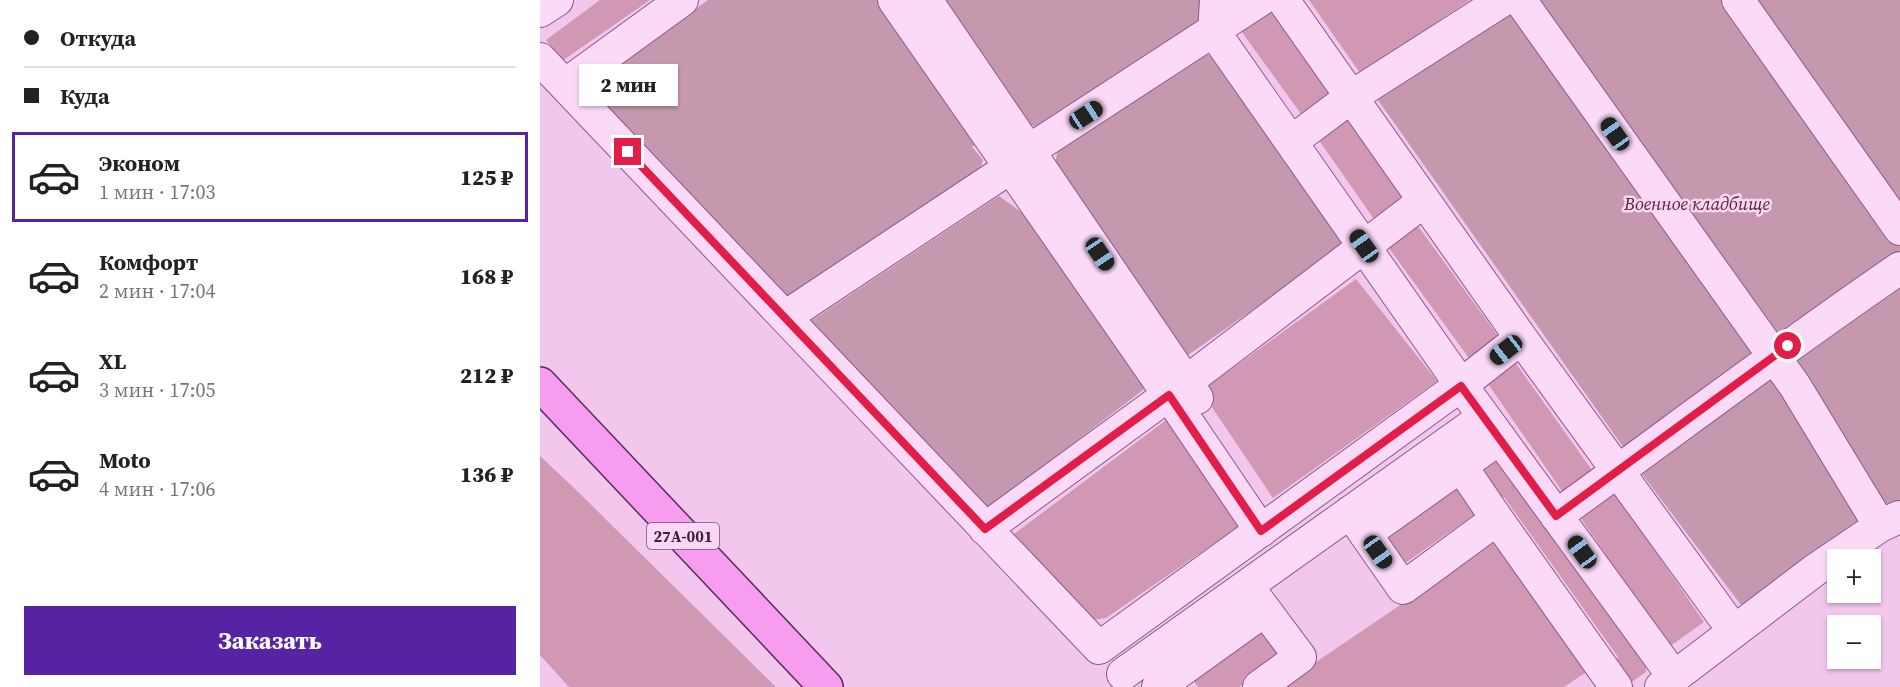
<!DOCTYPE html>
<html lang="ru">
<head>
<meta charset="utf-8">
<style>
	:root { --surface:#fff; --page:#f2f2f2; --text:#222; --muted:#767676; --line:#e0e0e0; --accent:#5624a3 }
	body { margin:0; font-family:"Source Serif 4",serif; background:var(--page); color:var(--text); height:100vh; display:flex; flex-direction:column; font-size:22px; white-space:nowrap }
	* { box-sizing:border-box; margin:0 }
	p { font-size:20px; color:var(--muted) }
	.icon { flex:none; width:33px; height:33px; fill:none; stroke:currentColor; stroke-width:2; stroke-linecap:round; stroke-linejoin:round }
	.map { position:relative; flex:1; overflow:hidden }
	.sheet { display:flex; flex-direction:column; background:var(--surface); width:540px }
	.sheet>* { flex:none }
	.guide { display:grid; align-content:center; height:132px; padding:0 24px; background:var(--surface) }
	.buttons { position:absolute; left:1287px; top:549px; display:grid; gap:12px }
	.buttons a { display:grid; place-items:center; width:54px; height:54px; border-radius:0px; background:var(--surface); box-shadow:0 2px 4px #0004; font-size:30px }
	.end { position:absolute; width:27px; height:27px; margin:-14px; border:8px solid #e11d48; background:#fff; box-shadow:0 0 0 3px #fff }
	.from { border-radius:50% }
	.bubble { position:absolute; height:42px; border-radius:0px; background:var(--surface); box-shadow:0 2px 4px #0004; font-size:20px; font-weight:800; line-height:42px; text-align:center }
	.car { position:absolute; width:18px; height:36px; margin:-18px -9px; border-radius:8px; box-shadow:0 0 4px 2px #0007; background:linear-gradient(#222 24%,#8ab4d8 0 40%,#222 0 76%,#8ab4d8 0 86%,#222 0) }
	.guide b { display:flex; align-items:center; gap:21px; height:57px; font-size:22px }
	.guide b+b { border-top:2px solid var(--line) }
	.guide i { width:15px; height:15px; background:var(--text) }
	ul { padding:0; list-style:none }
	li { display:flex; align-items:center; gap:18px; height:90px; margin:0 12px 9px; padding:0 12px; border:3px solid transparent; border-radius:0px }
	li div { flex:1 }
	li b { display:block; font-size:22px }
	li em { font-style:normal; font-weight:800 }
	li.current { border-color:var(--accent) }
	li>.icon { width:54px; height:54px; stroke-width:1.5 }
	.button { display:flex; gap:12px; margin-top:auto; padding:12px 24px }
	.button a { flex:1; height:69px; border-radius:0px; background:var(--accent); color:#fff; font-size:24px; font-weight:800; line-height:69px; text-align:center }
	main { display:flex; flex:1; min-height:0 }
	.map>svg:first-child { display:block }
</style>
</head>
<body>
<main>
<section class="sheet">
<div class="guide">
<b><i class="from"></i>Откуда</b>
<b><i></i>Куда</b>
</div>
<ul>
<li class="current"><svg class="icon" aria-label="car" viewBox="0 0 24 24"><path d="M5 17H2v-5l4-1 3-4h7l3 4 3 1v5h-3M9 17h6M6 11h13"/><circle cx="7" cy="17" r="2"/><circle cx="17" cy="17" r="2"/></svg><div><b>Эконом</b><p>1 мин · 17:03</p></div><em>125 ₽</em></li>
<li><svg class="icon" aria-label="car" viewBox="0 0 24 24"><path d="M5 17H2v-5l4-1 3-4h7l3 4 3 1v5h-3M9 17h6M6 11h13"/><circle cx="7" cy="17" r="2"/><circle cx="17" cy="17" r="2"/></svg><div><b>Комфорт</b><p>2 мин · 17:04</p></div><em>168 ₽</em></li>
<li><svg class="icon" aria-label="car" viewBox="0 0 24 24"><path d="M5 17H2v-5l4-1 3-4h7l3 4 3 1v5h-3M9 17h6M6 11h13"/><circle cx="7" cy="17" r="2"/><circle cx="17" cy="17" r="2"/></svg><div><b>XL</b><p>3 мин · 17:05</p></div><em>212 ₽</em></li>
<li><svg class="icon" aria-label="car" viewBox="0 0 24 24"><path d="M5 17H2v-5l4-1 3-4h7l3 4 3 1v5h-3M9 17h6M6 11h13"/><circle cx="7" cy="17" r="2"/><circle cx="17" cy="17" r="2"/></svg><div><b>Moto</b><p>4 мин · 17:06</p></div><em>136 ₽</em></li>
</ul>
<div class="button"><a>Заказать</a></div>
</section>
<div class="map">
<svg width="1360" height="687" viewBox="0 0 1360 687">
	<rect width="100%" height="100%" fill="#f2c6ed"/>
	<path fill="#d198b4" d="M60,0H110L22,61L6,40Z
		M769,0H930L820,73Z
		M729,9L794,97L764,118L701,31Z
		M805,115L866,202L836,222L776,136Z
		M875,222L961,340L931,361L846,244Z
		M816,279L897,381L733,498L661,391Z
		M972,358L1054,473L1024,494L944,378Z
		M633,415L705,522L566,618L552,620L474,534Z
		M0,456L32,486L236,687H29L0,655Z
		M945,457L958,460L1106,653V672L1086,686L1071,664L1078,657L964,497L957,501L932,467Z
		M917,478L941,510L861,566L838,534Z
		M1073,490L1164,622L1129,647L1038,514Z
		M955,541L1048,671L1024,687H739Z
		M722,624L744,656L699,687H658L649,675Z"/>
	<path fill="#c698ae" d="M168,0H344L441,140L432,147L443,160L440,169L244,298L48,86Z
		M395,0H661L659,29L504,130L489,124L484,114L477,119Z
		M978,0H1360V503L1319,523L1201,605L1105,478L838,100L964,14Z
		M657,55H676L808,243L641,360L515,165L518,148Z
		M459,196L481,212L492,204L612,383L449,508L440,506L268,323Z"/>
	<g fill="none" stroke-linecap="round" stroke-linejoin="round">
		<defs>
			<path id="minor" d="M354,0L629,395L721,531
				M386,0L657,398
				M743,0L981,338L1194,631
				M980,0L1255,386L1340,526
				M1198,0L1360,229
				M0,11L17,0
				M0,59L559,648L921,385L674,32L676,0
				M25,85L142,0
				M751,142L811,97L963,0
				M490,150L720,0
				M245,317L471,167
				M981,338L921,385L1134,677
				M921,466L957,519L1076,687
				M810,512L863,588L957,519
				M1016,516C1131,433 1243,348 1360,268
				M445,529L646,382L884,201
				M825,534L960,438
				M707,586L760,657L719,687
				M583,674L944,417
				M618,687L725,610
				M1121,687L1275,570L1340,526L1359,517"/>
			<path id="major" d="M0,384L286,687"/>
		</defs>
		<use href="#minor" stroke="#8b598f" stroke-width="34"/>
		<use href="#major" stroke="#572e5d" stroke-width="36"/>
		<use href="#minor" stroke="#fbdaf8" stroke-width="32"/>
		<use href="#major" stroke="#f79cef" stroke-width="33"/>
	</g>
	<g fill="none" stroke-linecap="round" stroke-linejoin="round">
		<path stroke="#e11d48" stroke-width="8" d="M88,152L445,529L629,395L721,531L921,386L1016,516L1248,346"/>
	</g>
	<g text-anchor="middle" dominant-baseline="central" stroke-width="5" stroke-linejoin="round" paint-order="stroke">
		<rect fill="#f8d6f4" stroke="#735575" stroke-width="1.5" x="107" y="523" width="72" height="26" rx="4.5"/>
		<g font-size="16" font-weight="bold" fill="#3a1e3e">
			<text x="143" y="536">27А-001</text>
		</g>
		<g font-size="18" font-style="italic" fill="#5c2337" stroke="#f8d6f4">
			<text x="1157" y="203">Военное кладбище</text>
		</g>
	</g>
</svg>
<div class="buttons">
<a>+</a>
<a>−</a>
</div>
<i class="end from" style="left:1248px;top:346px"></i>
<i class="end" style="left:88px;top:152px"></i>
<div class="bubble" style="left:39px;top:64px;width:99px">2 мин</div>
<i class="car" style="left:546px;top:115px;rotate:57deg"></i>
<i class="car" style="left:1075px;top:134px;rotate:325deg"></i>
<i class="car" style="left:824px;top:246px;rotate:325deg"></i>
<i class="car" style="left:560px;top:254px;rotate:146deg"></i>
<i class="car" style="left:966px;top:350px;rotate:232deg"></i>
<i class="car" style="left:838px;top:552px;rotate:145deg"></i>
<i class="car" style="left:1042px;top:552px;rotate:324deg"></i>
</div>
</main>
</body>
</html>
